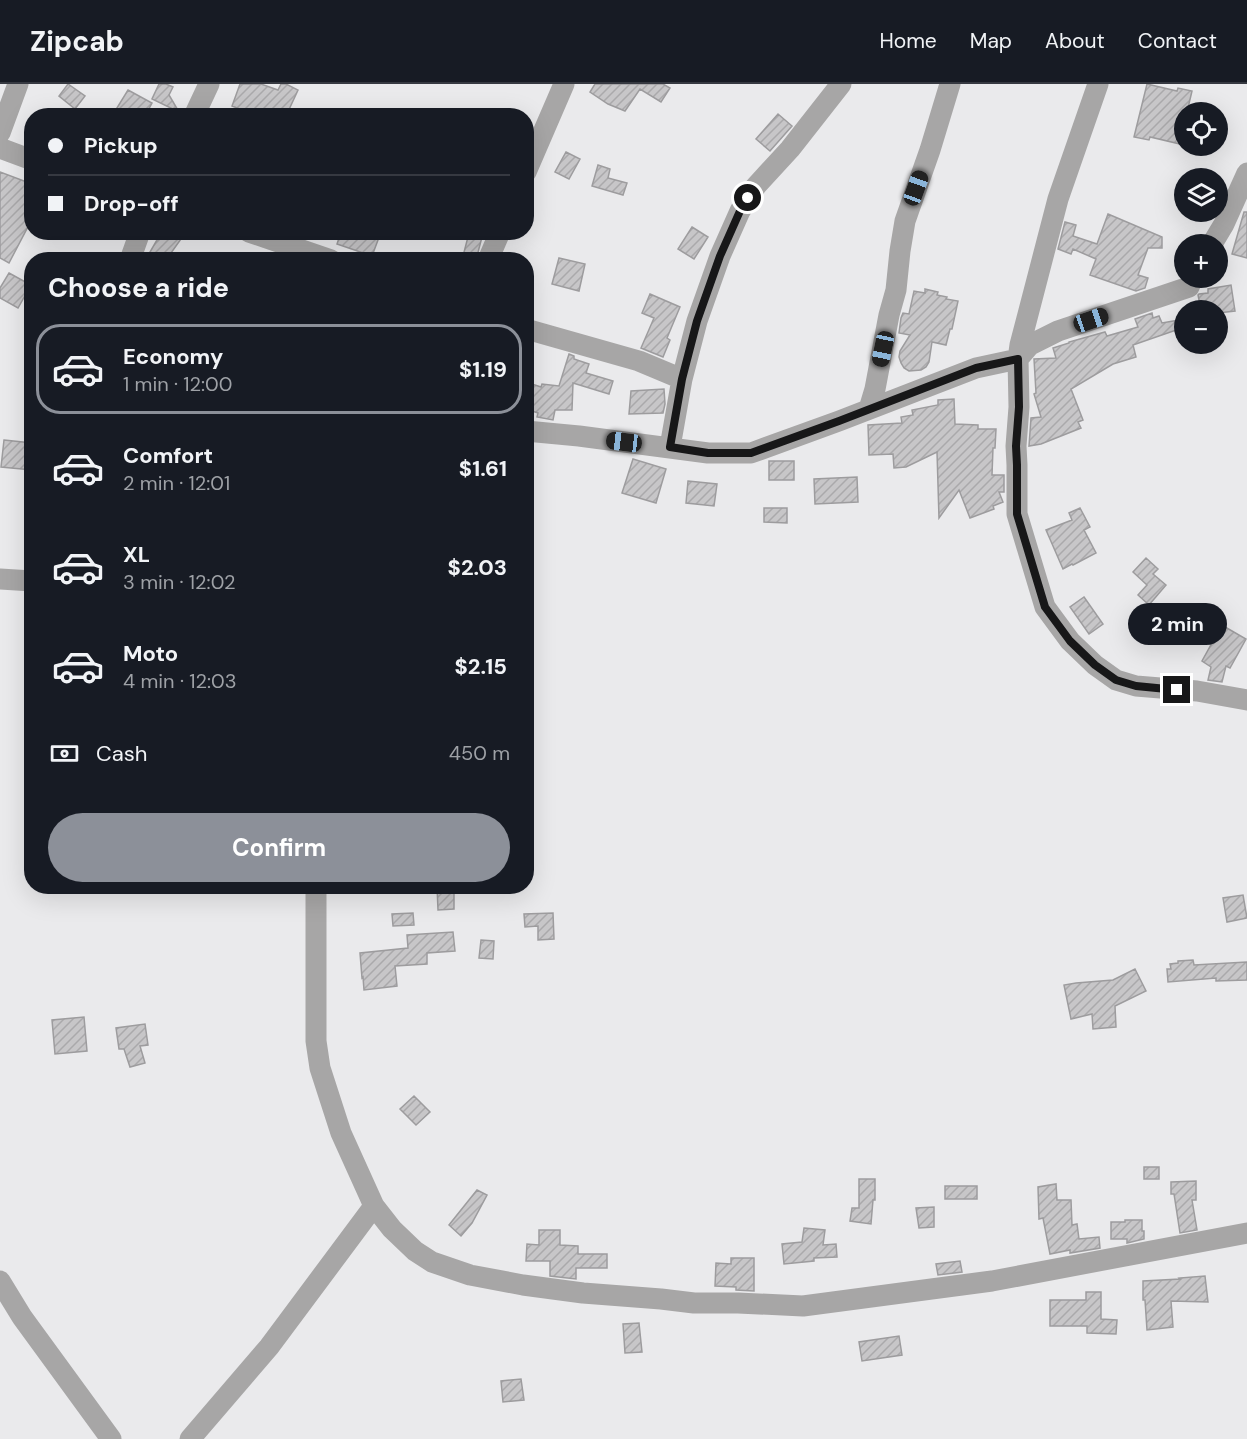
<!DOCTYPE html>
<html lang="en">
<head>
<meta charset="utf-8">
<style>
	:root { --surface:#171b24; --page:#242831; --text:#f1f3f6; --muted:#9ea1a6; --line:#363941; --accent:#8c9099 }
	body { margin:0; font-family:"DM Sans",sans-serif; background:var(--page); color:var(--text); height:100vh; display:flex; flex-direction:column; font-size:22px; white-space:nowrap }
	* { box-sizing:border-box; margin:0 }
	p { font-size:20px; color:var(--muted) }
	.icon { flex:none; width:33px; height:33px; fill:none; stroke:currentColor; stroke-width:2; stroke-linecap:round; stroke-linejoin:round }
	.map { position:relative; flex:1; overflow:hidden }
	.drawer { position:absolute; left:24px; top:168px; width:510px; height:642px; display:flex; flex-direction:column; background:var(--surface); border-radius:24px; box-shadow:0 6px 24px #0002 }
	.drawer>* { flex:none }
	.hud { position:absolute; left:24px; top:24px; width:510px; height:132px; border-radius:24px; box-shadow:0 6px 24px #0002; display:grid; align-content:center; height:132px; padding:0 24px; background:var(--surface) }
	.controls { position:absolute; left:1174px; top:18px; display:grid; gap:12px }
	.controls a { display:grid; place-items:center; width:54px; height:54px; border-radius:50%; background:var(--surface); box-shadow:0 6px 24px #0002; font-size:30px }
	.end { position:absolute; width:27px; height:27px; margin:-14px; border:8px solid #171718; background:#fff; box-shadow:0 0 0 3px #fff }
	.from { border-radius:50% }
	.bubble { position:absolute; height:42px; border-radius:21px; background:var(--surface); box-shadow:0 6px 24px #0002; font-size:20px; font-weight:700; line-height:42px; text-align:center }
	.car { position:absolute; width:18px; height:36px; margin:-18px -9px; border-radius:8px; box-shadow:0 0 4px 2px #0007; background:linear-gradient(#222 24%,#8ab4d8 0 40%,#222 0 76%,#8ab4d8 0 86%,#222 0) }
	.hud b { display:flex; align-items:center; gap:21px; height:57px; font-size:22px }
	.hud b+b { border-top:2px solid var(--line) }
	.hud i { width:15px; height:15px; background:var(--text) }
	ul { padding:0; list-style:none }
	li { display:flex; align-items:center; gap:18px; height:90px; margin:0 12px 9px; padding:0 12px; border:3px solid transparent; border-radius:24px }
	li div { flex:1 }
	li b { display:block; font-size:22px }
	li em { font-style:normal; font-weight:700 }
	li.active { border-color:var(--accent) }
	li>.icon { width:54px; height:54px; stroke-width:1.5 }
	h2 { padding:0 24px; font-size:27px; line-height:72px }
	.pay { display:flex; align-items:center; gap:15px; height:66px; padding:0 24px; font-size:22px }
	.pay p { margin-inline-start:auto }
	.cta { display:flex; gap:12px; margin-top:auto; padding:12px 24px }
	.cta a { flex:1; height:69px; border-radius:36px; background:var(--accent); color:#fff; font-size:24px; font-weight:700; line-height:69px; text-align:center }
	header { display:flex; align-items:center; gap:36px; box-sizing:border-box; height:84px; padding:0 30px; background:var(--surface); border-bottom:2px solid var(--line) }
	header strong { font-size:28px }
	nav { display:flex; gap:33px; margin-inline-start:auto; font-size:21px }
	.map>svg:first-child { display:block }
</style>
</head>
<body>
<header>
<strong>Zipcab</strong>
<nav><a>Home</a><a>Map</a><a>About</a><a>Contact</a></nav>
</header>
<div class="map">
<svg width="1247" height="1355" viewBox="0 0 1247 1355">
	<defs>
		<pattern id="building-hatch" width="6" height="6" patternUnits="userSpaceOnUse" patternTransform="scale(1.5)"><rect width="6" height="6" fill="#c7c6c8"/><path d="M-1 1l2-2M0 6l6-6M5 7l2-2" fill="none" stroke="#aaa9ab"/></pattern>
	</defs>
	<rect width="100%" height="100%" fill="#eaeaec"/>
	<path fill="url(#building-hatch)" stroke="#9d9c9e" stroke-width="1.5" d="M68,0L85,12L75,25L59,12Z
		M159,0H166L173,3L169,11L179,28L152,15Z
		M240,0H261L278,6L281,0H286L298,6L286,32H258L232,22Z
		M595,0H663L670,4L661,18L640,5L625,27L608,20L590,8Z
		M1147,0L1177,7L1178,4L1192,7L1187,28H1185V38L1180,60L1150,53L1149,56L1134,53Z
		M128,6L152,19L145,32H112Z
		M778,30L792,42L770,67L756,55Z
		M566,68L580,75L569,95L555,88Z
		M598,81L610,85L608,94L627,99L623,111L592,102Z
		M0,88L32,100V135L9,179L0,174Z
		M1244,128H1247V174L1232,170Z
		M1108,130L1162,153V164H1148L1138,191L1148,194L1145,204L1136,207L1090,191L1096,175L1073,165L1071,170L1058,165L1065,138L1076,141L1073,152L1097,160Z
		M692,143L708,153L694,175L678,165Z
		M152,148H171L181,155L166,176H163L150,168L157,156L152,153Z
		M341,148H381L372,172L337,160Z
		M469,149L482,153L476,176H462Z
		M559,174L585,180L579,207L552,200Z
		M9,189L31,201L18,224L0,214V204Z
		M1231,201L1235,227L1218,229V226H1201L1198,211L1199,210L1208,209V205Z
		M925,205L938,208L937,211L947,213L946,215L958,217L952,245H950L946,261L932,258L929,278L926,283L921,286L909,287L904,284L901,279L899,273L900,267L910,251L899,249L901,234L903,229L909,230L914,207L925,209Z
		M650,210L680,223L667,254L670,256L663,273L641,264L654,234L642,229Z
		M1152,229L1153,234L1159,232L1162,239L1185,235V243L1133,261L1136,273L1113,280L1071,305L1083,336L1078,338L1081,344L1041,360L1029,362L1031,334L1041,333L1034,310L1036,309L1034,275L1056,274L1053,264L1069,259V258L1105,248L1107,252L1138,243L1135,235Z
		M569,270L574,272V275L589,280L586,289L613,297L609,310L573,299L572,326H555L553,336L537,333L538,329L526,325V298L541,303L542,300L559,302Z
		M664,305L665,320L663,329L629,330L631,307Z
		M954,315L955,340L978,341V345H996L995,364H993L992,391H1004V408H999L1003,418L993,422L994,425L970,434L959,406L939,434L937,368L906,383L894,384L893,370L869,371L868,341L902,339L901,333L913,331L912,326L938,321V316Z
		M4,356L32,359V386L1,383Z
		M633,375L666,385L656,419L622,409Z
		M769,377H794V396H769Z
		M857,393L858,418L815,420L814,395Z
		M688,397L717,400L714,422L686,419Z
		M764,424H787V439L764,438Z
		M1080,424L1090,443L1084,446L1096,469L1073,481L1072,480L1063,485L1046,446L1072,436L1069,429Z
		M1146,474L1158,485L1153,490L1166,501L1149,521L1138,511L1147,501L1133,488Z
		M1084,513L1103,540L1089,550L1070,523Z
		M1213,536L1246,555L1230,584L1226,582L1222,598L1208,596L1211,583L1202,577L1213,557L1204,551Z
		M437,802H454V825L438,826Z
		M1243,811L1247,834L1227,838L1223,814Z
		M413,829L414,841L393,842L392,830Z
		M553,829L554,855L538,856V842L525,843L524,830Z
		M453,848L455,867L427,869V880L395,882L397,902L364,906L363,893L362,894L360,869L408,864L407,851Z
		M481,856L494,857L493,875L479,874Z
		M1193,876L1194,881L1247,878V896L1216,897V894L1168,898L1167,885H1171L1170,880L1178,879V877Z
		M1135,885L1146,907L1115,922L1116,943L1093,945L1092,930L1071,935L1064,901L1076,899L1113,896Z
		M84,933L87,967L55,970L52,936Z
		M145,940L148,961L140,962L145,979L130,983L124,965H119L116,944Z
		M414,1012L430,1028L416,1041L400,1025Z
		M1144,1083H1159V1095H1144Z
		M859,1095H875V1116H873L871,1140L850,1137L852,1124H859Z
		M1196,1097V1116H1192L1197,1146L1180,1149L1174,1110H1171V1098Z
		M1056,1100L1057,1116H1071L1072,1141L1077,1140L1079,1155L1099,1153L1100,1164L1070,1169V1166L1050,1170L1043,1134L1039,1135L1038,1103Z
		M945,1102H977V1115H945Z
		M477,1106L487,1111L472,1139L461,1152L449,1141Z
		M934,1123V1143L919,1144L916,1124Z
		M1125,1136H1142V1147H1144V1155L1127,1159V1155H1111V1138H1125Z
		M804,1144L825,1146L823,1161L836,1160L837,1173L814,1174V1177L784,1180L782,1160L802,1158Z
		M539,1146H560V1161L578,1162V1170H607V1184H576V1195L550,1192V1177H526L527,1160L539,1161Z
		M731,1174H754V1207L736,1206V1203L715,1202L716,1179L731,1180Z
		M960,1177L962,1188L938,1191L936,1180Z
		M1205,1192L1208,1218L1171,1217L1173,1243L1147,1246L1145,1216H1143V1197L1180,1195L1179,1194Z
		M1086,1208H1101V1235L1117,1236L1116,1250L1087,1249V1242H1050V1216H1086Z
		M639,1239L642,1268L625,1269L623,1240Z
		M899,1252L902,1271L862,1277L859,1258Z
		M521,1295L524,1316L503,1318L501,1297Z"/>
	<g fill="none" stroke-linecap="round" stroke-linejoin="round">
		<path stroke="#a7a6a6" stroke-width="21" d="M1098,0L1058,115L1020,261L1018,275L1019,323L1016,362L1017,381V430L1045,523L1070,557L1095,581L1116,596L1136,602L1197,607L1247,616
			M194,32L209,0
			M0,49L18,0
			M0,64L32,76
			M526,88L564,0
			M249,148L331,176
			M1212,160L1224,140L1247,89
			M130,176L140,148
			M488,176L500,148
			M526,245L639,277L682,295
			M869,325L875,305L889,231L896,206L900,167L905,137L930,66L950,0
			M526,347L579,352L708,369H751L839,337L976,284L1018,275L1030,261L1058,247L1189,203L1193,194
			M670,363L682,295L697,237L720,172L740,127L756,102L790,65L841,0
			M0,495L32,497
			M316,802V957L320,984L341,1049L374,1122L392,1145L415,1167L432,1178L470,1191L523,1201L583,1209L661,1215L694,1219H738L803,1222L992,1197L1247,1149
			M0,1197L22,1233L111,1355
			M190,1355L269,1263L374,1122"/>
	</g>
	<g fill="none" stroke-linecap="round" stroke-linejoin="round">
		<path stroke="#171718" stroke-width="8" d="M748,114L740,127L720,172L697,237L682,295L670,363L708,369H751L839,337L976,284L1018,275L1019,323L1016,362L1017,381V430L1045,523L1070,557L1095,581L1116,596L1136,602L1177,606"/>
	</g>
</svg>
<div class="controls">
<a><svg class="icon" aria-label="locate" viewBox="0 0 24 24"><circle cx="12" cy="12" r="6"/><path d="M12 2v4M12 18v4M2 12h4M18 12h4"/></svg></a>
<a><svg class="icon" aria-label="layers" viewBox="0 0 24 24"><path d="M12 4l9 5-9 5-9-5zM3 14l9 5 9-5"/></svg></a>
<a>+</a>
<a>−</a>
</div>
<i class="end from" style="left:748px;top:114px"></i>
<i class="end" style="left:1177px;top:606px"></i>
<div class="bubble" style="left:1128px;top:519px;width:99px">2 min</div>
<i class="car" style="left:916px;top:104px;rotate:20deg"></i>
<i class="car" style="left:1091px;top:236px;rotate:71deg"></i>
<i class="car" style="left:883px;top:265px;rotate:192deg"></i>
<i class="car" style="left:624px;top:358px;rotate:277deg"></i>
<div class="hud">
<b><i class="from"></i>Pickup</b>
<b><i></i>Drop-off</b>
</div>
<section class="drawer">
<h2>Choose a ride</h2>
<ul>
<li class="active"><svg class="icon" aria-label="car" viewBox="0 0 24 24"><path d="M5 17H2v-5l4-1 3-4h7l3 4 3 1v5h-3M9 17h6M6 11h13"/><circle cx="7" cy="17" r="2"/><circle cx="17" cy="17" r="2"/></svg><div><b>Economy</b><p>1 min · 12:00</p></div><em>$1.19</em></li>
<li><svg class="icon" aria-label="car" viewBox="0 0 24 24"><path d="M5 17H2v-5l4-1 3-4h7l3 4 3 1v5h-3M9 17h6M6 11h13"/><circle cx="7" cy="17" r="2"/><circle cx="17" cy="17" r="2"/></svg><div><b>Comfort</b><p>2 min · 12:01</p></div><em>$1.61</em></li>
<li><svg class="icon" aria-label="car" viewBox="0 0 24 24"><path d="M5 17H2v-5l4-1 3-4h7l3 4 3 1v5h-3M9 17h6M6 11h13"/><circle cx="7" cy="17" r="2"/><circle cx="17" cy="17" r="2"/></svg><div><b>XL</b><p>3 min · 12:02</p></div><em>$2.03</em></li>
<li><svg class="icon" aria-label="car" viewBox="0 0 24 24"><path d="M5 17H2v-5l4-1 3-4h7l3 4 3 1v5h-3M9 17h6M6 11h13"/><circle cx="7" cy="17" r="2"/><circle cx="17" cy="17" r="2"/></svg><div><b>Moto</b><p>4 min · 12:03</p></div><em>$2.15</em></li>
</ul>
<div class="pay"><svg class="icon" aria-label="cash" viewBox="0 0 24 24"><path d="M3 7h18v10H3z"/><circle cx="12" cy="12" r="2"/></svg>Cash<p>450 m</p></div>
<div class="cta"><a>Confirm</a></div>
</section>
</div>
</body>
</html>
